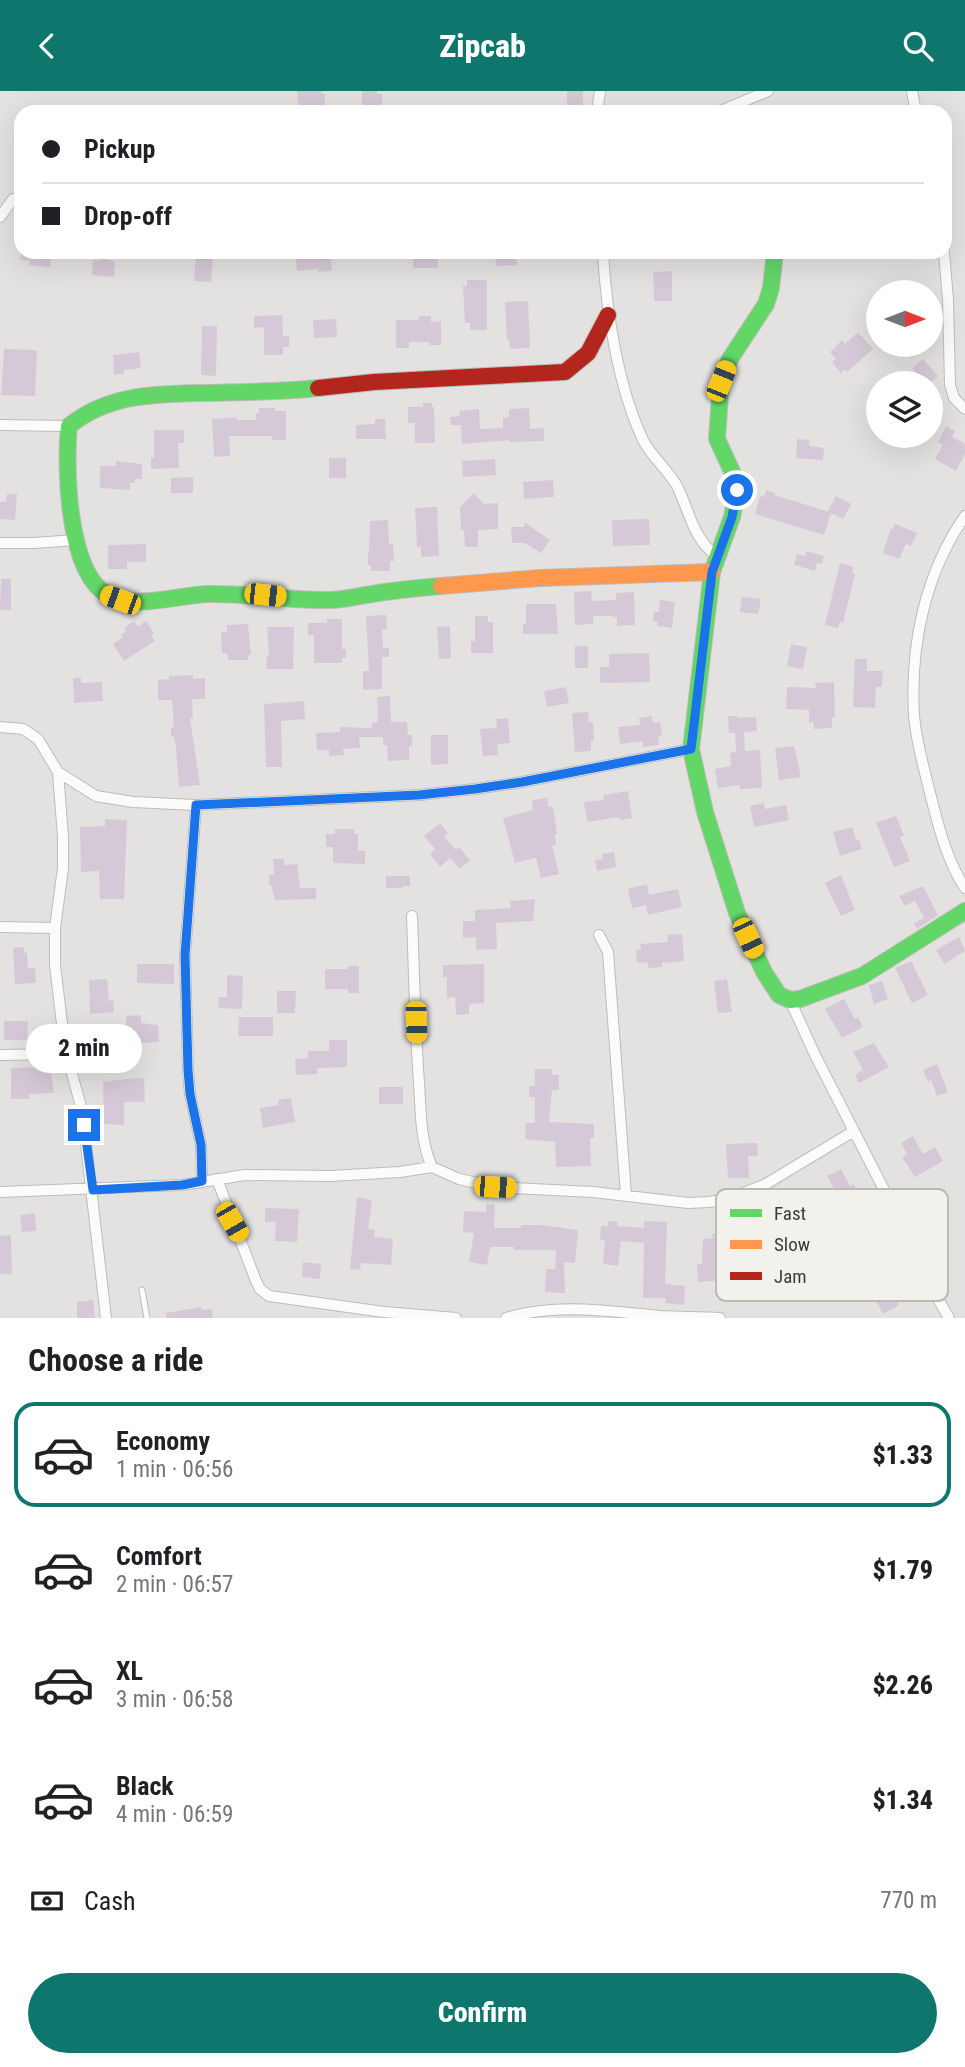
<!DOCTYPE html>
<html lang="en">
<head>
<meta charset="utf-8">
<style>
	:root { --surface:#fff; --page:#f6f6f6; --text:#202124; --muted:#757577; --line:#e0e0e0; --accent:#0f766e }
	body { margin:0; font-family:"Roboto Condensed",sans-serif; background:var(--page); color:var(--text); height:100vh; display:flex; flex-direction:column; font-size:26px; white-space:nowrap }
	* { box-sizing:border-box; margin:0 }
	p { font-size:23px; color:var(--muted) }
	.icon { flex:none; width:38px; height:38px; fill:none; stroke:currentColor; stroke-width:2; stroke-linecap:round; stroke-linejoin:round }
	.map { position:relative; height:1227px; overflow:hidden }
	.sheet { display:flex; flex-direction:column; background:var(--surface); flex:1 }
	.sheet>* { flex:none }
	.banner { position:absolute; left:14px; top:14px; width:938px; height:154px; border-radius:21px; box-shadow:0 7px 28px #0002; display:grid; align-content:center; height:154px; padding:0 28px; background:var(--surface) }
	.needle { width:46px; rotate:90deg }
	.fabs { position:absolute; left:866px; top:189px; display:grid; gap:14px }
	.fabs a { display:grid; place-items:center; width:77px; height:77px; border-radius:50%; background:var(--surface); box-shadow:0 7px 28px #0002; font-size:35px }
	.end { position:absolute; width:32px; height:32px; margin:-16px; border:9px solid #1a73e8; background:#fff; box-shadow:0 0 0 4px #fff }
	.from { border-radius:50% }
	.bubble { position:absolute; height:49px; border-radius:24px; background:var(--surface); box-shadow:0 7px 28px #0002; font-size:23px; font-weight:800; line-height:49px; text-align:center }
	.car { position:absolute; width:21px; height:42px; margin:-21px -10px; border-radius:9px; box-shadow:0 0 5px 2px #0007; background:linear-gradient(#f5c518 24%,#345 0 40%,#f5c518 0 76%,#345 0 86%,#f5c518 0) }
	.banner b { display:flex; align-items:center; gap:24px; height:66px; font-size:26px }
	.banner b+b { border-top:2px solid var(--line) }
	.banner i { width:18px; height:18px; background:var(--text) }
	ul { padding:0; list-style:none }
	li { display:flex; align-items:center; gap:21px; height:105px; margin:0 14px 10px; padding:0 14px; border:4px solid transparent; border-radius:21px }
	li div { flex:1 }
	li b { display:block; font-size:26px }
	li em { font-style:normal; font-weight:800 }
	li.selected { border-color:var(--accent) }
	li>.icon { width:63px; height:63px; stroke-width:1.5 }
	h2 { padding:0 28px; font-size:32px; line-height:84px }
	.pay { display:flex; align-items:center; gap:18px; height:77px; padding:0 28px; font-size:26px }
	.pay p { margin-inline-start:auto }
	.primary-button { display:flex; gap:14px; margin-top:auto; padding:14px 28px }
	.primary-button a { flex:1; height:80px; border-radius:42px; background:var(--accent); color:#fff; font-size:28px; font-weight:800; line-height:80px; text-align:center }
	header { display:flex; justify-content:space-between; align-items:center; height:91px; padding:0 28px; background:var(--accent); color:#fff; font-size:32px; font-weight:800 }
	.map>svg:first-child { display:block }
</style>
</head>
<body>
<header><svg class="icon" aria-label="back" viewBox="0 0 24 24"><path d="M15 5l-7 7 7 7"/></svg>Zipcab<svg class="icon" aria-label="search" viewBox="0 0 24 24"><circle cx="10" cy="10" r="6"/><path d="M15 15l6 6"/></svg></header>
<div class="map">
<svg width="965" height="1227" viewBox="0 0 965 1227">
	<rect width="100%" height="100%" fill="#e4e2e0"/>
	<path fill="#d6c9d7" d="M297,0H321L322,3H325V14H322V21H299Z
		M362,0H377V3H382V17H362Z
		M567,0H583V21H567Z
		M21,161H52L50,176L29,174L30,170L20,169Z
		M295,161H330L332,180L318,181V178L297,180Z
		M413,161H438V177H413Z
		M495,161H516L517,174L496,175Z
		M196,164L213,165L211,191L194,190Z
		M101,167L115,171L114,186L92,184L93,169L100,170Z
		M672,180V210H654L653,181Z
		M467,189H487V239H470V232H465L463,195H467Z
		M528,210L530,257L510,258L509,249H507L505,211Z
		M282,224L283,245H289V256H283V264H264V236L254,237V225Z
		M419,225H431V231L441,230V254H429V251H409V257H396V229H419Z
		M336,228L337,246L314,247L313,229Z
		M202,235H217L216,285L201,284Z
		M858,241L873,258L847,281L845,278L841,282L832,271L836,268L830,261L842,249L845,253Z
		M4,258L37,259L35,305L1,304Z
		M139,261L141,277L124,279V283L114,284L113,264Z
		M923,268L938,285L930,292H926L912,277Z
		M423,312H432V316H434L435,352H415V332H408V316H423Z
		M259,317H275V320H286V349H272V345H229L230,365L214,366L212,328L237,326V329H256V322H259Z
		M529,317L530,338L544,337V350L510,351V349L462,353L461,334H451L450,326L460,325L459,320L479,318L480,338L503,337V327L509,326V318Z
		M375,328H385L386,348H356V334L375,333Z
		M946,335L955,340L952,346L965,353V363L956,380L935,368L943,354L938,351Z
		M154,339H184V352H178L179,377L151,378V367H154Z
		M797,348L809,349V355L824,357L823,369L796,367Z
		M329,367H346V387H329Z
		M495,368L496,384L463,386L462,370Z
		M116,370L142,373V388H135V392H130V399L100,397V375H116Z
		M193,386V402H171V387Z
		M553,389L554,406L524,408L523,391Z
		M766,399L775,402L774,404L830,421L828,420L836,405L851,413L843,428L831,422L824,444L755,423L760,405L764,406Z
		M474,402L484,413L498,412V438L478,439V456H465L464,439H461L460,416Z
		M7,403H17L15,429L0,428V411H6Z
		M437,416L439,465L421,466V456H417L415,417Z
		M649,428L650,454L613,455L612,429Z
		M388,429L389,453H393L394,470H390V480H371V474H368V460H369L370,430Z
		M524,431L550,449L541,462L525,452H512L511,436H525Z
		M895,433L917,442L911,455L906,453L899,468L883,462L891,437L893,438Z
		M146,453V471H127V478H108V454Z
		M806,460L824,465L822,473L817,472L815,480L794,474L797,463L805,465Z
		M840,472L853,476L852,482L855,483L843,532L840,531L838,537L825,534Z
		M1,488H11V519H0Z
		M591,500L592,509L595,510L616,509V502L634,501L635,534L617,535V527L612,525H593V533L575,534L574,501Z
		M742,506L761,508L758,523L740,521Z
		M660,509L675,511L672,537L657,535L658,531L653,530L654,521H659Z
		M526,513H556L558,543H523V533H526Z
		M386,524L387,538H382L383,557H389V566H382V598L363,599V580H369L366,525Z
		M475,525H488V531H493V562H471V550H475Z
		M327,528H342V558H346V567H342V572H314V544H308V532H327Z
		M134,530L138,536L146,530L154,542L151,544L155,550L124,570L113,553L123,546L121,544L126,541L124,537Z
		M248,533L251,564H248V569H228L227,562H222L221,541H227V534Z
		M450,535L451,567L439,568L437,536Z
		M267,536H294L293,578H266L267,565H269Z
		M791,553L807,556L803,578L787,575Z
		M575,555H588V577H575Z
		M649,562L650,591L600,592V576H609V563Z
		M855,568H867V580H883L882,596H876L875,617L853,616Z
		M193,584V588L205,587V608H192L193,627H190L200,694L179,696L176,657L174,645H171V637L174,636L172,609H158V589L169,588V585Z
		M73,587H81V592L102,591L103,610L74,612Z
		M834,591L835,626H832V637L814,638L813,631L809,632V619L786,618L787,596L816,597L815,592Z
		M566,596L569,612L547,616L544,600Z
		M390,605L391,631H407L408,644H412V655H409V669L388,670L387,654H383V646H359L360,657L343,658L344,664L329,665V659H317L316,642L340,641V636L372,637V632L378,631L377,606Z
		M304,610L305,628L281,630L282,676H266L264,613Z
		M588,621L589,631H593L594,649L591,650V660L575,661L572,622Z
		M652,625L653,632L660,631L662,644L658,645L659,654L643,656V650L620,653L618,636L640,634L639,627Z
		M728,625H737L738,627L756,626L757,640L744,641L745,660L760,659L762,697L740,698V694L718,697L715,678L731,675L730,662L736,661L735,642H729Z
		M508,627L510,652L497,653L498,664L483,665L480,638L497,637L496,628Z
		M431,644H448V673L431,674Z
		M794,655L801,686L779,689L775,657Z
		M628,700L632,727L620,729L619,726L587,731L584,711L604,709L603,704Z
		M547,707L549,716H553L557,743H555L556,754H552L559,783L541,787L536,767L515,772L503,727L533,719L532,709Z
		M764,712L765,718L786,714L789,729L754,736L750,715Z
		M896,725L904,745L900,746L910,770L894,776L876,732Z
		M105,728L127,729L124,808H100L99,780L81,781L80,736L105,735Z
		M440,732L448,742L444,745L456,759L459,756L470,769L460,778L450,767L440,776L430,763L435,758L424,745Z
		M852,736L856,749L859,748L862,758L840,765L833,741Z
		M335,738H354V743H358V760H365V773L333,772V756H326V743H335Z
		M614,761L616,776L597,780L595,769L603,768L602,763Z
		M273,768H284V774L297,773L300,797H316V808L275,809L271,794H269V784H274Z
		M841,784L855,819L841,825L825,792Z
		M386,785H410V795H403V797H386Z
		M647,793L649,804L678,798L682,816L648,824L646,814L632,817L628,798Z
		M923,795L938,824L917,838L914,832L924,827L915,810L905,815L899,805Z
		M535,808L533,830L496,832L497,858L476,859V846L463,847V830H475V819L511,817L510,810Z
		M682,843L684,870L662,872V876L648,877V871L637,872L636,859H641L640,853L668,851L667,844Z
		M959,846L965,860L944,873L936,859Z
		M24,856V862L27,861L28,877H35L36,892L15,893L13,857Z
		M911,870L928,904L912,912L895,877Z
		M137,873H174V893L137,892Z
		M484,873V912L469,913V923L456,924L455,906L447,907V886H443V874Z
		M348,875H359V902H348V898H325V878H348Z
		M227,884L243,885L242,918L218,917L219,906H227Z
		M107,888L109,910L113,909L114,921L90,923L89,889Z
		M727,888L732,921L718,922L714,890Z
		M882,890L888,908L874,913L869,894Z
		M277,900H296L295,922H277Z
		M844,908L855,928L858,926L863,936L842,947L825,918Z
		M141,924V932L158,934L159,951L127,953L126,925Z
		M239,926H273V945H238Z
		M4,930H28L27,949H4Z
		M329,949H347V976L317,977V983L296,984L295,968L308,967V960H329Z
		M874,952L889,976L859,992L855,984L863,979L853,961Z
		M937,973L948,1001L937,1005L931,989L928,991L923,979Z
		M50,976L54,1002L29,1003V1008H11V977Z
		M535,978H552V984H559V999H552L549,1031L594,1033V1047H590L591,1075L556,1076L555,1051L525,1048L526,1032H535V1006H529V995H535Z
		M133,987H144L145,1011H124V1034L104,1033L103,991Z
		M379,996H403V1013H379Z
		M291,1007L295,1031L263,1037L260,1017L279,1014L278,1009Z
		M913,1045L923,1063L935,1056L943,1070L915,1086L902,1066L907,1063L901,1052Z
		M757,1052L758,1065H748L749,1087H728L726,1053Z
		M841,1078L850,1095L853,1093L858,1102L849,1106L853,1113L813,1132L804,1115L832,1101L834,1098L827,1085Z
		M357,1106L372,1109L368,1138L375,1139L374,1146L393,1148L391,1174L361,1172L360,1179L350,1178Z
		M486,1113H495L494,1137H521V1134H541L578,1139L575,1172L564,1171L565,1202L545,1201L546,1178H555L556,1159H514V1156H490L487,1174L469,1171L474,1142L463,1141L464,1120L486,1121Z
		M265,1117L299,1118L297,1151L275,1150L276,1131H265Z
		M35,1122L36,1140L22,1141L20,1124Z
		M608,1130L618,1131L617,1135L644,1137V1130L667,1131L665,1193L685,1195L684,1214L665,1212L666,1207H643L644,1152L621,1150L618,1175L603,1173L605,1149H600L601,1135H608Z
		M722,1142L728,1189L698,1191L697,1173H702L703,1148L713,1147L712,1143Z
		M11,1144L12,1183H0V1145Z
		M303,1171L321,1173L320,1188L302,1186Z
		M885,1176L896,1195L891,1198L899,1214L883,1223L864,1188Z
		M93,1209L95,1227H77V1211Z
		M201,1216V1219L212,1218L213,1227H166V1222Z"/>
	<g fill="none" stroke-linecap="round" stroke-linejoin="round">
		<defs>
			<path id="lane" d="M142,1199L147,1227"/>
			<path id="street" d="M912,0L916,21
				M597,21L600,0
				M718,21L768,0
				M0,126L13,108H21
				M603,161C606,219 618,296 643,349C652,367 669,379 678,397C689,420 694,450 717,465
				M944,161L948,209L950,294L954,307L965,318
				M0,334L69,335
				M965,425C925,482 910,555 914,624C916,650 924,677 930,702C938,734 947,770 965,797
				M0,452H34L76,449
				M0,636L23,638L38,648L58,681L96,705L133,711L196,714L419,704L475,698L522,691L691,658
				M58,681L63,746V777L55,837V874L65,958L82,1019L106,1227
				M196,714L185,864L188,979L190,1003L201,1054L202,1090
				M412,825C414,880 415,936 419,992C421,1021 420,1049 432,1076
				M0,836L55,837
				M599,844L608,861L626,1104
				M790,909L815,964L898,1126L924,1184L949,1227
				M0,964L66,963
				M217,1088L256,1190L260,1198L269,1205L384,1221L456,1227
				M0,1101L182,1094L245,1084L330,1085L400,1081L432,1076L459,1088L495,1096L593,1101L688,1112L709,1111L728,1108L766,1093L854,1040
				M506,1227C557,1212 607,1220 659,1225C679,1226 700,1226 720,1227"/>
			<path id="fast" d="M775,161L771,197L766,213L730,268L721,290L717,348L735,387L737,399L732,426L712,481L691,658L705,721L737,822L764,881L779,904L790,909L800,908L862,885L965,820
				M318,297C280,301 242,301 204,302C156,303 108,303 69,335C65,376 67,482 108,504C134,519 179,504 208,503C249,502 289,510 330,509C344,509 358,505 372,503C395,499 418,497 441,495"/>
			<path id="slow" d="M441,495L540,487L712,481"/>
			<path id="jam" d="M318,297L374,291L565,281L588,262L608,224"/>
		</defs>
		<use href="#lane" stroke="#bdbcba" stroke-width="7"/>
		<use href="#street" stroke="#bdbcba" stroke-width="12"/>
		<use href="#fast" stroke="#bdbcba" stroke-width="18"/>
		<use href="#slow" stroke="#bdbcba" stroke-width="18"/>
		<use href="#jam" stroke="#bdbcba" stroke-width="18"/>
		<use href="#lane" stroke="#fbfbfa" stroke-width="5"/>
		<use href="#street" stroke="#fbfbfa" stroke-width="10"/>
		<use href="#fast" stroke="#63d668" stroke-width="16"/>
		<use href="#slow" stroke="#ff974d" stroke-width="16"/>
		<use href="#jam" stroke="#b3261e" stroke-width="16"/>
	</g>
	<g fill="none" stroke-linecap="round" stroke-linejoin="round">
		<path stroke="#1a73e8" stroke-width="9" d="M84,1034L93,1099L182,1094L202,1090L201,1054L190,1003L188,979L185,864L196,714L419,704L475,698L522,691L691,658L712,481L732,426L737,399"/>
	</g>
	<rect x="716" y="1098" width="232" height="112" rx="10" fill="#f2f1ec" stroke="#bbbab6" stroke-width="2"/>
	<rect x="730" y="1118" width="32" height="8" fill="#63d668"/>
	<rect x="730" y="1149" width="32" height="9" fill="#ff974d"/>
	<rect x="730" y="1181" width="32" height="8" fill="#b3261e"/>
	<g font-size="19" fill="#3b3b39">
		<text x="774" y="1129">Fast</text>
		<text x="774" y="1160">Slow</text>
		<text x="774" y="1192">Jam</text>
	</g>
</svg>
<div class="fabs">
<a><svg class="needle" viewBox="-14 -14 28 28"><path d="M0-13l5 13h-10z" fill="#e53935"/><path d="M0 13l5-13h-10z" fill="#757577"/></svg></a>
<a><svg class="icon" aria-label="layers" viewBox="0 0 24 24"><path d="M12 4l9 5-9 5-9-5zM3 14l9 5 9-5"/></svg></a>
</div>
<i class="end from" style="left:737px;top:399px"></i>
<i class="end" style="left:84px;top:1034px"></i>
<div class="bubble" style="left:26px;top:933px;width:116px">2 min</div>
<i class="car" style="left:721px;top:290px;rotate:22deg"></i>
<i class="car" style="left:265px;top:504px;rotate:96deg"></i>
<i class="car" style="left:120px;top:509px;rotate:290deg"></i>
<i class="car" style="left:748px;top:847px;rotate:155deg"></i>
<i class="car" style="left:416px;top:931px;rotate:178deg"></i>
<i class="car" style="left:495px;top:1096px;rotate:93deg"></i>
<i class="car" style="left:232px;top:1131px;rotate:150deg"></i>
<div class="banner">
<b><i class="from"></i>Pickup</b>
<b><i></i>Drop-off</b>
</div>
</div>
<section class="sheet">
<h2>Choose a ride</h2>
<ul>
<li class="selected"><svg class="icon" aria-label="car" viewBox="0 0 24 24"><path d="M5 17H2v-5l4-1 3-4h7l3 4 3 1v5h-3M9 17h6M6 11h13"/><circle cx="7" cy="17" r="2"/><circle cx="17" cy="17" r="2"/></svg><div><b>Economy</b><p>1 min · 06:56</p></div><em>$1.33</em></li>
<li><svg class="icon" aria-label="car" viewBox="0 0 24 24"><path d="M5 17H2v-5l4-1 3-4h7l3 4 3 1v5h-3M9 17h6M6 11h13"/><circle cx="7" cy="17" r="2"/><circle cx="17" cy="17" r="2"/></svg><div><b>Comfort</b><p>2 min · 06:57</p></div><em>$1.79</em></li>
<li><svg class="icon" aria-label="car" viewBox="0 0 24 24"><path d="M5 17H2v-5l4-1 3-4h7l3 4 3 1v5h-3M9 17h6M6 11h13"/><circle cx="7" cy="17" r="2"/><circle cx="17" cy="17" r="2"/></svg><div><b>XL</b><p>3 min · 06:58</p></div><em>$2.26</em></li>
<li><svg class="icon" aria-label="car" viewBox="0 0 24 24"><path d="M5 17H2v-5l4-1 3-4h7l3 4 3 1v5h-3M9 17h6M6 11h13"/><circle cx="7" cy="17" r="2"/><circle cx="17" cy="17" r="2"/></svg><div><b>Black</b><p>4 min · 06:59</p></div><em>$1.34</em></li>
</ul>
<div class="pay"><svg class="icon" aria-label="cash" viewBox="0 0 24 24"><path d="M3 7h18v10H3z"/><circle cx="12" cy="12" r="2"/></svg>Cash<p>770 m</p></div>
<div class="primary-button"><a>Confirm</a></div>
</section>
</body>
</html>
